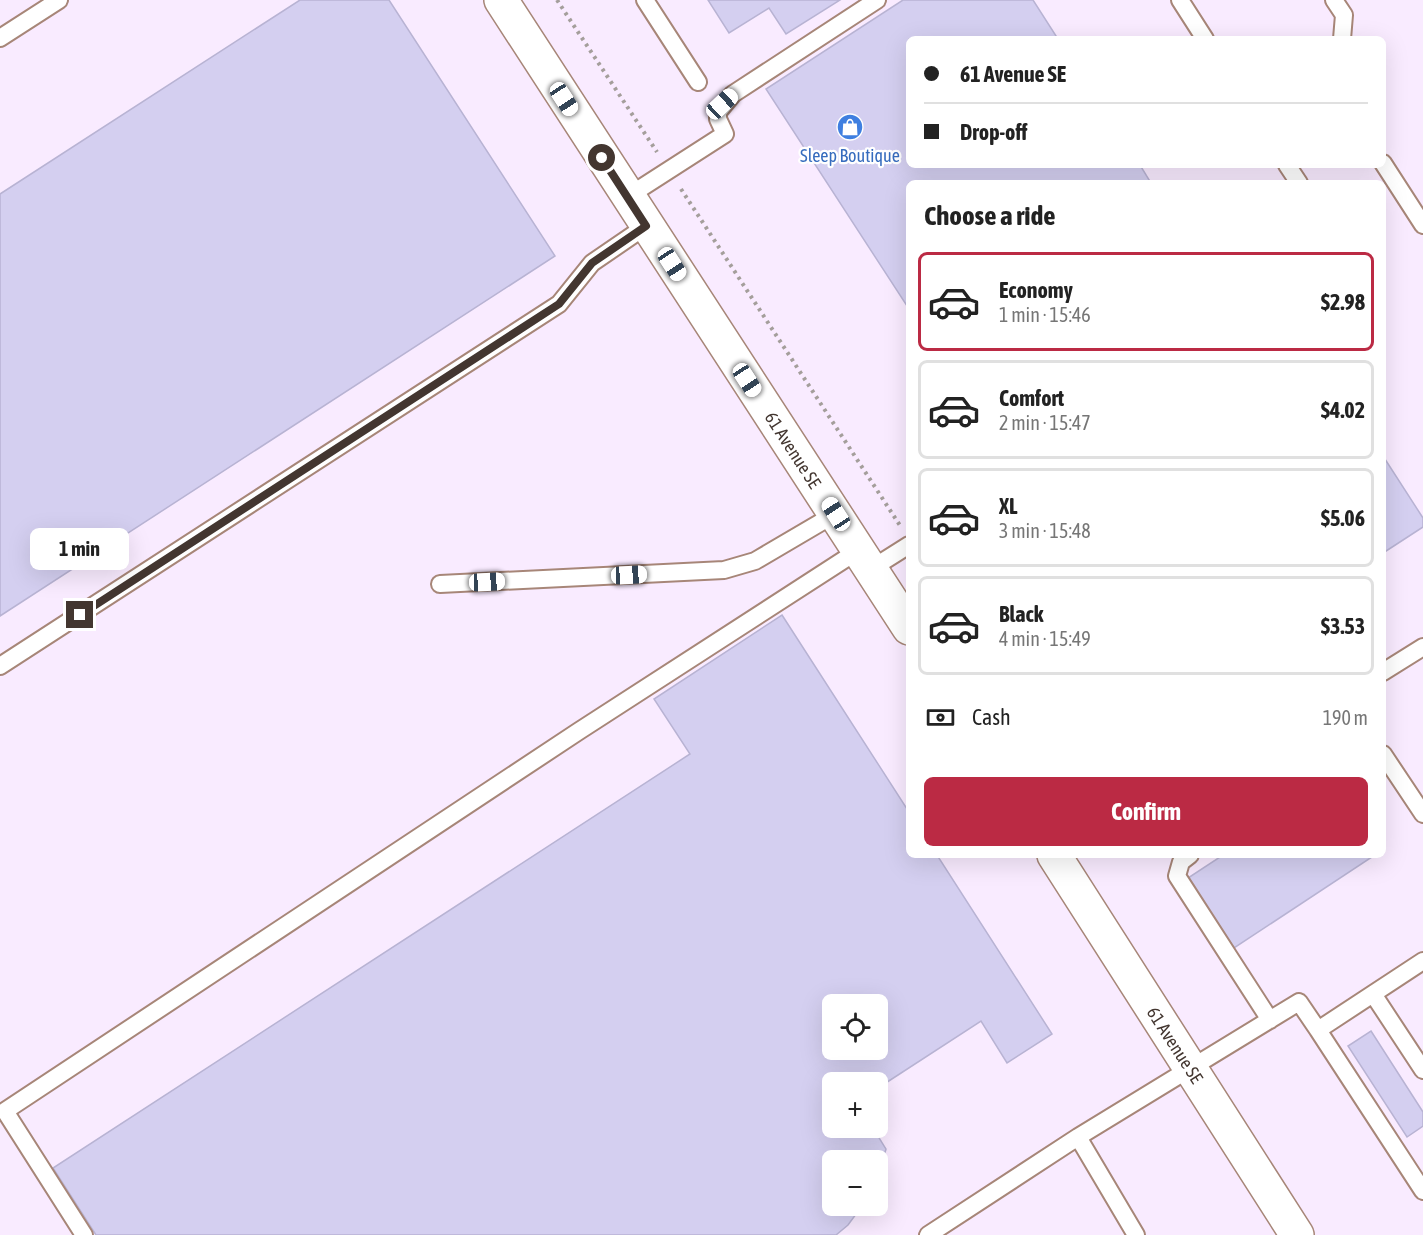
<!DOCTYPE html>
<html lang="en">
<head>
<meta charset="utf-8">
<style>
	:root { --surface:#fff; --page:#f6f6f6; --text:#222; --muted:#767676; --line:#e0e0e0; --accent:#bb2a44 }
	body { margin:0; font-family:"Asap Condensed",sans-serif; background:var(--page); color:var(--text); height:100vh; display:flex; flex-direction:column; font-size:22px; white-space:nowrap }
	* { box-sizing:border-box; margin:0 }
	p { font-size:20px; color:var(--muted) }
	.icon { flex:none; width:33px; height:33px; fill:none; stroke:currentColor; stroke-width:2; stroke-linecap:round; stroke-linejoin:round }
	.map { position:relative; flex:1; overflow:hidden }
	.details { position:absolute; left:906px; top:180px; width:480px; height:678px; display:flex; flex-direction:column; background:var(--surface); border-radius:9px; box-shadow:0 6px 24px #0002 }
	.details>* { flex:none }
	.guide { position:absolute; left:906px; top:36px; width:480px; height:132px; border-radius:9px; box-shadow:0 6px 24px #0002; display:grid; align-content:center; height:132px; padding:0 18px; background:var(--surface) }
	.controls { position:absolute; left:822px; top:994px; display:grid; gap:12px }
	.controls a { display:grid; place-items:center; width:66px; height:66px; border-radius:9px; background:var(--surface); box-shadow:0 6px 24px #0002; font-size:30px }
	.end { position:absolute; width:27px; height:27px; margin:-14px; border:8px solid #433630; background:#fff; box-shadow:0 0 0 3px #fff }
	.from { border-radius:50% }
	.bubble { position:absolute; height:42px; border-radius:9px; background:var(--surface); box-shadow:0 6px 24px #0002; font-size:20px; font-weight:700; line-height:42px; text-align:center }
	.car { position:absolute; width:18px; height:36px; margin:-18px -9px; border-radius:8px; box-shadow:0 0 4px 2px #0007; background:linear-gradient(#fff 24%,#345 0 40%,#fff 0 76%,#345 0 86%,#fff 0) }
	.guide b { display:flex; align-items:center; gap:21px; height:57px; font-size:22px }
	.guide b+b { border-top:2px solid var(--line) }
	.guide i { width:15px; height:15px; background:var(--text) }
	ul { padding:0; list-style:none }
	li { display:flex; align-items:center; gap:18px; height:99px; margin:0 12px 9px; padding:0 6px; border:3px solid var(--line); border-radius:9px }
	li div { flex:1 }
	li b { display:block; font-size:22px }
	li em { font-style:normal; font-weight:700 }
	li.current { border-color:var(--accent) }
	li>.icon { width:54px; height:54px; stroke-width:1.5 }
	h2 { padding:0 18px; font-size:27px; line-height:72px }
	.pay { display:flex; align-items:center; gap:15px; height:66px; padding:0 18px; font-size:22px }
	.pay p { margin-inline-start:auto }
	.button { display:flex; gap:12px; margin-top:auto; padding:12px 18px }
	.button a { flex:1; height:69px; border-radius:9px; background:var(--accent); color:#fff; font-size:24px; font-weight:700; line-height:69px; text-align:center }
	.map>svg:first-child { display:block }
</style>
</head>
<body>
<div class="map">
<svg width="1423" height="1235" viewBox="0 0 1423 1235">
	<rect width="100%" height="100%" fill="#fbfbfb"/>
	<path fill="#f9ebff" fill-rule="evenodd" d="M0,0H1423V1235H0ZM909,39H1383V165H909ZM909,183H1383V855H909ZM832,1005H878V1050H832ZM832,1083H878V1128H832ZM832,1161H878V1206H832Z"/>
	<path fill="#d4cff0" stroke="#b8b3d3" stroke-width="1.5" fill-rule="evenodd" d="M300,0H389L555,256L0,616V194Z
		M708,0H840L786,34L769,8L729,33Z
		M903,0H1033L1058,39H909V165H1140L1151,183H909V309L766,89Z
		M1383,456L1423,518V527L1383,553Z
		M782,615L909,812V855H937L1052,1034L1007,1063L981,1021L878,1088V1083H832V1128H873L886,1149L878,1177V1161H832V1206H862L848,1225L836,1235H96L53,1168L690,754L654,699ZM832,1005H878V1050H832Z
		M1223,855H1375L1234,948L1188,878Z
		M1371,1031L1423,1112V1126L1407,1137L1348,1046Z"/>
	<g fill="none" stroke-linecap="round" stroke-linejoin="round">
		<defs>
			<path id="service" d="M645,0L698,82
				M1180,0L1205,39
				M1334,0L1344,15L1342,39
				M0,38L59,0
				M1383,163L1423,225
				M1287,165L1299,183
				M627,197L725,134L718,119V112L733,94L877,0
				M871,569L909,545
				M440,584L724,570L755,561L835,514
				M0,666L559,304L592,263L646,226
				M1383,672L1423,647
				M1383,754L1423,814
				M1190,855L1181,862L1177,876L1270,1020
				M1373,994L1423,1070
				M1318,1030L1423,1191
				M84,1235L5,1111L579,731L859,550
				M928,1235L1078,1137
				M1136,1235L1078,1137L1299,1002L1318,1030L1423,961"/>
			<path id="tertiary" d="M501,0L909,628
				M1054,855L1297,1235"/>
		</defs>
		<use href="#service" stroke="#a78678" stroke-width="20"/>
		<use href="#tertiary" stroke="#a78678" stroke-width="36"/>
		<path stroke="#a49e9b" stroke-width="4" stroke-dasharray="3 4.5" stroke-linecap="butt" d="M557,0L657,152
			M681,189L901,527"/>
		<use href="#service" stroke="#fff" stroke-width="16"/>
		<use href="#tertiary" stroke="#fff" stroke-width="33"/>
	</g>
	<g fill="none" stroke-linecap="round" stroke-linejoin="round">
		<path stroke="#433630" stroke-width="8" d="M80,615L559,304L592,263L646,226L602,158"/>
	</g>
	<defs>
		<symbol id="shop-disc" viewBox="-11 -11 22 22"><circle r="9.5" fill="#3f7fe0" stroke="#fff"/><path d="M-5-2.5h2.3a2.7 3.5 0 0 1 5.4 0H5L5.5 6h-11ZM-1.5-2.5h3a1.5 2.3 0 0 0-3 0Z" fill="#fff"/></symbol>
	</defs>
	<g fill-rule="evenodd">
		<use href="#shop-disc" x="835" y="112" width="30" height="30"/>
	</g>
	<g text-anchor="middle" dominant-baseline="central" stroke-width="4.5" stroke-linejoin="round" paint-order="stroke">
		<g font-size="18" fill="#366cbe" stroke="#fff">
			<text x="850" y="155">Sleep Boutique</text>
		</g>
		<g font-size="18" fill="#433630" stroke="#fff">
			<text transform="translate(793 450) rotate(57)">61 Avenue SE</text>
			<text transform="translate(1175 1045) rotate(57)">61 Avenue SE</text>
		</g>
	</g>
</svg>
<div class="controls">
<a><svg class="icon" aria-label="locate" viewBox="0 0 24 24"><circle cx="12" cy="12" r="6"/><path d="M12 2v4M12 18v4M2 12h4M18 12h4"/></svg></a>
<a>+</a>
<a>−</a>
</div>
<i class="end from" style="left:602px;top:158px"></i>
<i class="end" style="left:80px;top:615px"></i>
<div class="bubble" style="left:30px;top:528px;width:99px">1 min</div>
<i class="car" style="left:564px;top:99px;rotate:147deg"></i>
<i class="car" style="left:722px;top:104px;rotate:47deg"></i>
<i class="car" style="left:672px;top:264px;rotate:147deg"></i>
<i class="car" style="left:747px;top:380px;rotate:147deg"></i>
<i class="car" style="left:836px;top:514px;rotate:327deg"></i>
<i class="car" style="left:629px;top:575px;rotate:87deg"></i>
<i class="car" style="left:487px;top:582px;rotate:87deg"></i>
<div class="guide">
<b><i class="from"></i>61 Avenue SE</b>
<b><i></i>Drop-off</b>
</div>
<section class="details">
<h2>Choose a ride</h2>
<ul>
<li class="current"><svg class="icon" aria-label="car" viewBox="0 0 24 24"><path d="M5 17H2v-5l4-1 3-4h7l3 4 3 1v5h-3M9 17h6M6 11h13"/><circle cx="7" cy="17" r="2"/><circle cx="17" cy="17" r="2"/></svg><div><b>Economy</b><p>1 min · 15:46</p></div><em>$2.98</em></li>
<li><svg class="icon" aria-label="car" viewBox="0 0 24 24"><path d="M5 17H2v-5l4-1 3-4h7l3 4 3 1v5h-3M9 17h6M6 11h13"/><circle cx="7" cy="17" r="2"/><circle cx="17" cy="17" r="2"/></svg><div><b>Comfort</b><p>2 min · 15:47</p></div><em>$4.02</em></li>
<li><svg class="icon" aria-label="car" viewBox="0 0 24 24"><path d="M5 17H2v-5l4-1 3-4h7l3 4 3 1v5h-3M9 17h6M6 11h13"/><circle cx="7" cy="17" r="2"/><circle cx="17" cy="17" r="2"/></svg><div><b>XL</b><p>3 min · 15:48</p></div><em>$5.06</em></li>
<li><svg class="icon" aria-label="car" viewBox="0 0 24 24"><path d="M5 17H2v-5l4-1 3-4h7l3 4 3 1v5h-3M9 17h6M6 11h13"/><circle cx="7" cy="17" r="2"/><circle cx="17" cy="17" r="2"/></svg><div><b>Black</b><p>4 min · 15:49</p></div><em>$3.53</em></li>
</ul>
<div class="pay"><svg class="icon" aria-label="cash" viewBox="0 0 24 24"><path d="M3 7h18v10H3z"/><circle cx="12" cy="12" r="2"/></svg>Cash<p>190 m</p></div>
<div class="button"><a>Confirm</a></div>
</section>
</div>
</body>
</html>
